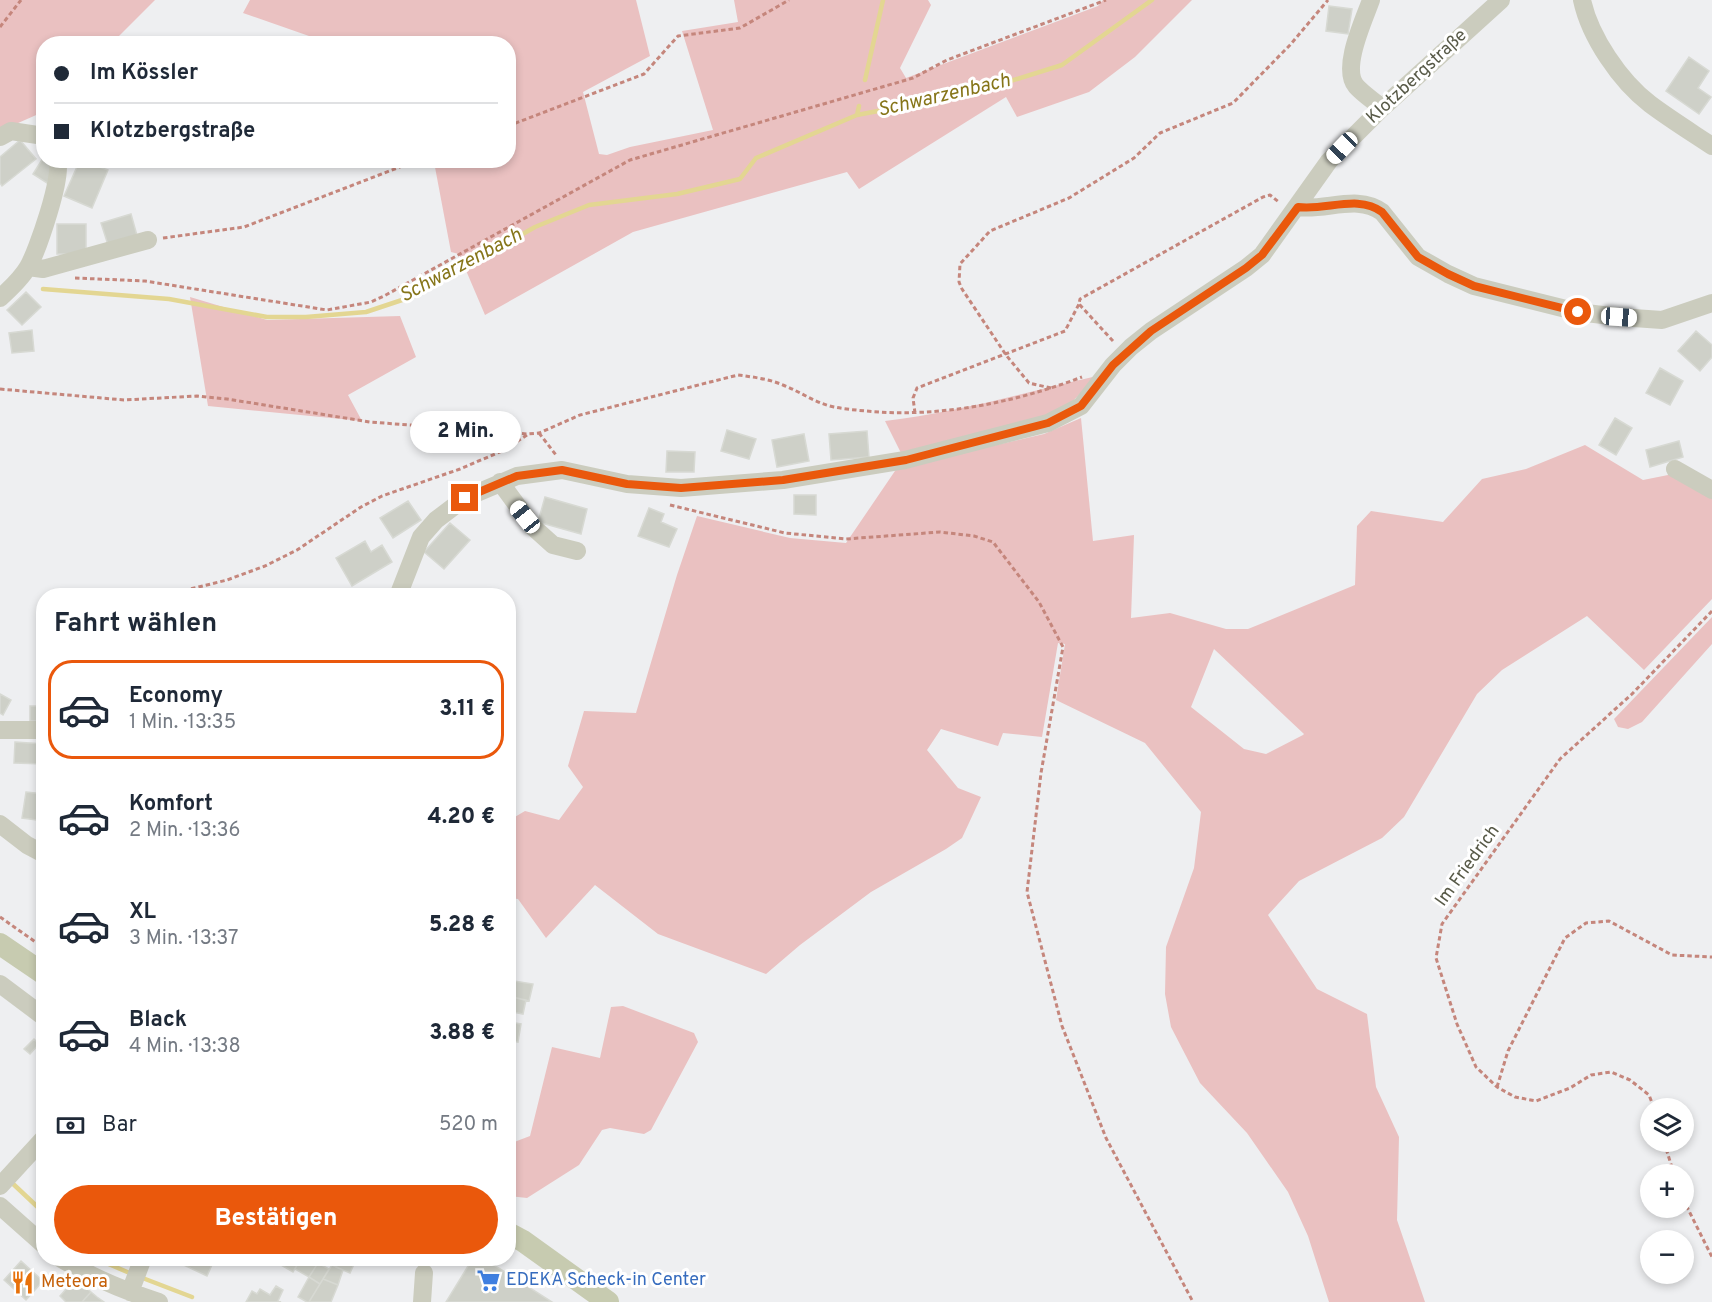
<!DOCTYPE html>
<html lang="de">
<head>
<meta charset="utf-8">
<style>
	:root { --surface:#fff; --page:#f2f2f3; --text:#1f2937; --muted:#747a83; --line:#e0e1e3; --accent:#ea580c }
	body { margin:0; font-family:Overpass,sans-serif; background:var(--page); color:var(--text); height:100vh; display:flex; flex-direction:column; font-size:22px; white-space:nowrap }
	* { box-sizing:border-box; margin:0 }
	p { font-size:20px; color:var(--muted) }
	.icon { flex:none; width:33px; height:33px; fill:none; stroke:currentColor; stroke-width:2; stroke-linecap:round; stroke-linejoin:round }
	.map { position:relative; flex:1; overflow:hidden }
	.drawer { position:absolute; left:36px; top:588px; width:480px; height:678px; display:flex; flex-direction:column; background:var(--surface); border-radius:24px; box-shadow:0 3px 9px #0003 }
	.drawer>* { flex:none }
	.top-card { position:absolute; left:36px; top:36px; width:480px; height:132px; border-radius:24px; box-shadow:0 3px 9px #0003; display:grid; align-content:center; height:132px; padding:0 18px; background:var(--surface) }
	.fabs { position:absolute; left:1640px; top:1098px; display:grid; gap:12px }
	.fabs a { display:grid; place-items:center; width:54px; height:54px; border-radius:50%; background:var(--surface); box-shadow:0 3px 9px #0003; font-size:30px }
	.end { position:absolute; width:27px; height:27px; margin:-14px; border:8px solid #ea580c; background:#fff; box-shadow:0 0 0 3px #fff }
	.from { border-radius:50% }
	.bubble { position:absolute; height:42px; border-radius:21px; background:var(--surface); box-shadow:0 3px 9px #0003; font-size:20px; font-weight:800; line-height:42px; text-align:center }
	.car { position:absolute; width:18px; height:36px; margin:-18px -9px; border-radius:8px; box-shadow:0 0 4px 2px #0007; background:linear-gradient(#fff 24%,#345 0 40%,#fff 0 76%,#345 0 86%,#fff 0) }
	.top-card b { display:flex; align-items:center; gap:21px; height:57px; font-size:22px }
	.top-card b+b { border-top:2px solid var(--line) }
	.top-card i { width:15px; height:15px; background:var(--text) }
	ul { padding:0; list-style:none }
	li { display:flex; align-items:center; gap:18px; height:99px; margin:0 12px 9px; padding:0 6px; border:3px solid transparent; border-radius:24px }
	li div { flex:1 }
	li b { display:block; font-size:22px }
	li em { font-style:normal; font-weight:800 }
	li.current { border-color:var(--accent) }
	li>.icon { width:54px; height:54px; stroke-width:1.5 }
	h2 { padding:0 18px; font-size:27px; line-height:72px }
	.pay { display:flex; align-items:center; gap:15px; height:66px; padding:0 18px; font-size:22px }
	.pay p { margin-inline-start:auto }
	.cta { display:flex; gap:12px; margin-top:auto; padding:12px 18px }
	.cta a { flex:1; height:69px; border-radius:36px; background:var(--accent); color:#fff; font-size:24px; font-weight:800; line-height:69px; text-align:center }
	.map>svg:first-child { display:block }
</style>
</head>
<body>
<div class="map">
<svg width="1712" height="1302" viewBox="0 0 1712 1302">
	<rect width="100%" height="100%" fill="#eeeff1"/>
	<path fill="#eac1c1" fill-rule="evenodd" d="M0,0H155L112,43L44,44L43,112L0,131Z
		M250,0H636L650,56L583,92L599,154L607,155L630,147L713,130L682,31L738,22L734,0H928L931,5L900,68L906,78L1098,6L1103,0H1192L1135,57L1089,92L1017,117L1006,97L859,189L847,172L633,232L485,315L459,254L451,252L434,162L435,160H508V44H399L394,40L376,43H329L243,13Z
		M190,297L267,320L400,316L416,357L348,395L362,421L208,406Z
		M1097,376L1070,404L1046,416L902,455L885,421C957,413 1026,392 1097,376Z
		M1081,418L1093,541L1134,535L1131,618L1170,613L1226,629H1248L1355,585L1357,526L1371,511L1443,522L1482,479L1526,469L1585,445L1643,480L1673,474L1712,497V599L1644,670L1587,616L1502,670L1477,694L1404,817L1382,838L1299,881L1268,915L1317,989L1367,1014L1376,1087L1399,1137L1397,1220L1425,1302H1329L1308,1236L1288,1192L1247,1133L1200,1083L1171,1027L1165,994L1166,947L1194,868L1201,812L1145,743L1056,700L1065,644L1058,643L1042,737L1003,733L998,746L941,729L927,750L958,788L981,797L962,838L946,849L871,892L800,945L766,974L658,934L595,885L546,938L518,899L509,898L508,821L525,811L559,820L583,787L568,766L584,711L636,713L677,575L697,516L790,538L846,543L897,468L1044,434ZM1214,649L1304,734L1303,735L1266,754L1244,749L1191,707Z
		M1712,617V644L1642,722L1628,729L1618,727L1614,719Z
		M623,1006L694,1033L698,1042L651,1130L644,1134L610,1128L602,1130L579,1165L527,1198L509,1196V1144L530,1136L552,1047L600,1058L611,1007Z"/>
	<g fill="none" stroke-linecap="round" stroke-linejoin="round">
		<path stroke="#e3d692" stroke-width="4.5" d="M865,80L883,0
			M859,106L857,115L972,93L1062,65L1152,0
			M43,289L169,299L267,317H306L366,312L414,296L535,227L589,205L677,194L740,179L756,158L857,115
			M10,1181L44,1213
			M100,1258L104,1262L132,1274
			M140,1277L192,1297"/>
	</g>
	<path fill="#ced0c8" stroke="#d7d9d3" stroke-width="1.5" d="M1329,6L1352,9L1348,34L1326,31Z
		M1689,57L1709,71L1698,88L1711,97L1699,114L1666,91Z
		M20,140L36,159L2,186L0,183V157Z
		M43,158L44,160H47L57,167L47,183L33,174Z
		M80,160L108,170L92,208L64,196Z
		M131,214L138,239L109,248L101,223Z
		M57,224H86V254H57Z
		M26,292L41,307L22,325L7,310Z
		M32,330L34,351L12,353L9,333Z
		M1696,331L1712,345V357L1700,371L1678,351Z
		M1660,368L1683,381L1670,405L1646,393Z
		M1615,418L1632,428L1616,455L1599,445Z
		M727,430L756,439L749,459L721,451Z
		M867,431L869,457L831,460L829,434Z
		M804,434L809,461L777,467L772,440Z
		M1679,441L1683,457L1650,467L1646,450Z
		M667,451L695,452L694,472H666Z
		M794,495H816V515L794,514Z
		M545,497L587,509L581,534L538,522Z
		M408,501L421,520L393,538L380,518Z
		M649,508L664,514L661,522L677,529L669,547L638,536Z
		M450,523L470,540L444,569L424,552Z
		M365,541L371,552L382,545L392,562L352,586L336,558Z
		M0,694L11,700L3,715L0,713Z
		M30,706H44V721H30Z
		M15,742L44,744V764L14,763Z
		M26,792L44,794V821L22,818Z
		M508,980L533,984L529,1001L508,996Z
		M508,996L526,1000L523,1014L508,1011Z
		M508,1022L521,1024L518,1042L508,1040Z
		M34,1039L39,1044L30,1054L24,1049Z
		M169,1258H215L207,1276Z
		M269,1258H301L293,1272Z
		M301,1258H311L318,1263L309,1277L295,1269Z
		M340,1258H350L355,1262L350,1273L336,1267Z
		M473,1258H483L552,1302H446Z
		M21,1261L43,1281L26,1300L4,1280Z
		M318,1263L329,1269L320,1284L309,1277Z
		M332,1265L343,1270L338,1285L323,1279Z
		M309,1277L320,1284L309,1302H307L298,1297Z
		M323,1279L338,1285L331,1302H309Z
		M74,1280H78L91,1292L82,1302H66L60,1296Z
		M276,1286L283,1290L278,1301L281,1302H246L252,1291L257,1294L260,1289L270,1295Z
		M91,1292L97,1297L104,1302H82Z"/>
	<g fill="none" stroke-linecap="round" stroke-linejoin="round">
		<path stroke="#c5867c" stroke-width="3" stroke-dasharray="4.5 3" stroke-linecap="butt" d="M0,27L21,0
			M508,126L644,74L678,36L740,28L789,0
			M163,238L244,227L418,160
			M75,278L145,281L327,310L371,302L384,296L630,160L913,78L947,60L1106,0
			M1113,341L1079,304L1080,299L1263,197L1270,195L1280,203
			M1051,388L1029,383L1006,355L962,289L959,282L960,264L990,231L1069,198L1134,158L1160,133L1233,103L1290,45L1328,0
			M0,389L124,400L197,396L227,399L370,422L528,434L539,433L580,415L738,375C753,377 769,379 783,385C801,392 815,403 834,407C844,409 855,410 866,411C938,418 1014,403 1082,377
			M915,413L913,398L917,388L1065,331L1079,304
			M539,433L556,455
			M670,505L785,533L846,539L940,532L974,536L993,542L1039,602L1063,647L1041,773L1027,892L1062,1026L1106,1138L1193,1302
			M162,596L227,580L265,566L297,550L361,507L382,496L460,469L502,451L527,435
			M0,917L44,948
			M1497,1087L1508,1051L1565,938L1586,923L1609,921L1672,955L1712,957
			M1654,1108L1649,1095L1630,1080L1611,1072L1591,1075L1570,1088L1536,1101L1515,1097L1497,1087L1476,1067L1457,1024L1436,958L1442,924L1560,759L1632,694L1712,611
			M1664,1142L1674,1174
			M1683,1199L1712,1257"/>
		<path stroke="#cbccbe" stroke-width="18" d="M1371,0C1364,20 1341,68 1356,86C1363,94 1374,101 1382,108
			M1582,0C1590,37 1620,81 1650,104C1670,119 1691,132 1712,146
			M0,137L11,131L44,136
			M1298,207C1326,211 1358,194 1382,212L1418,257L1448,274L1474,286L1578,312L1619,317L1662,320L1712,303
			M28,267L43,269L148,240
			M0,298C10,289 21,279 28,267C37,252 64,174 57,160
			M1675,469L1712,490
			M500,482L533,527L553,545L577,551
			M398,596L421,537L436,520L465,498L517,476L562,470L627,484L681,488L783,480L905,460L1048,423L1081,406L1113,365L1131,347L1151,331L1246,268L1262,255L1329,161L1382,108L1501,0
			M0,730H44
			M0,824L27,845L44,854
			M0,984L44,1017
			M0,1186L44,1138
			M0,1206L44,1245
			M60,1258C91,1277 125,1291 159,1302
			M130,1292L143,1258
			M422,1302L424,1273"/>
		<path stroke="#c7cbb0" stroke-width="22" d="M0,944L44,974
			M508,1233L523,1241L608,1302"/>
	</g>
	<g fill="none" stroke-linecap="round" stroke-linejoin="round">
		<path stroke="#ea580c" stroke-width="8" d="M465,498L517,476L562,470L627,484L681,488L783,480L906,460L1048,423L1081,406L1113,365L1151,331L1246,268L1262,255L1298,207C1326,211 1358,194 1382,212L1418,257L1448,274L1474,286L1578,312"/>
	</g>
	<defs>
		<symbol id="supermarket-bare" viewBox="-9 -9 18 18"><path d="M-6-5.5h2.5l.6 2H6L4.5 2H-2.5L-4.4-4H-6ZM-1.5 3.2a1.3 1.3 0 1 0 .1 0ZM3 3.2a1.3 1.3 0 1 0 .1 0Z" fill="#3f7fe0" stroke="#fff" stroke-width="2.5" paint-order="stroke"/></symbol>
		<symbol id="restaurant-bare" viewBox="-9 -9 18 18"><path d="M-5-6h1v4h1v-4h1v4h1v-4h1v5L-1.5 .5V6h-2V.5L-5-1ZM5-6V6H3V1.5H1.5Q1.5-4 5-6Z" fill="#e8710a" stroke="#fff" stroke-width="2.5" paint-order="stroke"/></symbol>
	</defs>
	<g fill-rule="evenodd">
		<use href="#supermarket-bare" x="472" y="1264" width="33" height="33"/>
		<use href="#restaurant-bare" x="6" y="1266" width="33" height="33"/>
	</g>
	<g text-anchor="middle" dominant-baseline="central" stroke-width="6" stroke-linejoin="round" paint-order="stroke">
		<g font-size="18" fill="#585a48" stroke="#fff">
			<text transform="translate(1417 77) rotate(-43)">Klotzbergstraße</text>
			<text transform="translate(1468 866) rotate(-54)">Im Friedrich</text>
		</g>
		<g font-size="18" fill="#366cbe" stroke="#fff" text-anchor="start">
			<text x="506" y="1280">EDEKA Scheck-in Center</text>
		</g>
		<g font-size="18" fill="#c56008" stroke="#fff" text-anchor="start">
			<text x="41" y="1282">Meteora</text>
		</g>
		<g font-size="20" font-style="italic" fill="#867519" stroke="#fff">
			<text transform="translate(944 96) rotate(-13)">Schwarzenbach</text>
			<text transform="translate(461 266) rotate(-28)">Schwarzenbach</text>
		</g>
	</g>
</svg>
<div class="fabs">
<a><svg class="icon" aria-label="layers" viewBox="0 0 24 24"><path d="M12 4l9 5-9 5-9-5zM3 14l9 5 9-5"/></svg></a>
<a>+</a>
<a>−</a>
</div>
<i class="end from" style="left:1578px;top:312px"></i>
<i class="end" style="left:465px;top:498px"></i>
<div class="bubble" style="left:410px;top:411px;width:111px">2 Min.</div>
<i class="car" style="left:1342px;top:148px;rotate:224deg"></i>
<i class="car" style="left:1619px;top:317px;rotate:94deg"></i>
<i class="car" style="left:525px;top:517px;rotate:321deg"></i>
<div class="top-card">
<b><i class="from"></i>Im Kössler</b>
<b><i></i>Klotzbergstraße</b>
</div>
<section class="drawer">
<h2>Fahrt wählen</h2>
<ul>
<li class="current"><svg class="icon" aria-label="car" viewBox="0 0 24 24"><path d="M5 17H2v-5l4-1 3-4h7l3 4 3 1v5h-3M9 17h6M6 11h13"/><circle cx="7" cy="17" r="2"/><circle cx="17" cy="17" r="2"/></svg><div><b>Economy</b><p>1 Min. · 13:35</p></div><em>3.11 €</em></li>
<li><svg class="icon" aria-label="car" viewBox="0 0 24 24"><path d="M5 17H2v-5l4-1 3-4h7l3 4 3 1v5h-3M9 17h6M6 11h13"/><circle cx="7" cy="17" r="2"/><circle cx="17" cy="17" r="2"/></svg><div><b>Komfort</b><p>2 Min. · 13:36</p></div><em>4.20 €</em></li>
<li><svg class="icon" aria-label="car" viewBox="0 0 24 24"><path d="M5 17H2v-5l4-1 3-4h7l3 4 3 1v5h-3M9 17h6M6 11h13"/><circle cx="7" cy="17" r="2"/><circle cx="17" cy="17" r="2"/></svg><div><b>XL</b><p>3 Min. · 13:37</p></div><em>5.28 €</em></li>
<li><svg class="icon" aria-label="car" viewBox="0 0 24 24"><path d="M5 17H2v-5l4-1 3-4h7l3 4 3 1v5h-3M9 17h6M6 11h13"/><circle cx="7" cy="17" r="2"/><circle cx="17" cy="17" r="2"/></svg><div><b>Black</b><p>4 Min. · 13:38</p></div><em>3.88 €</em></li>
</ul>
<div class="pay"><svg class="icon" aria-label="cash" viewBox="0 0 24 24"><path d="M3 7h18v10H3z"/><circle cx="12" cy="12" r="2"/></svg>Bar<p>520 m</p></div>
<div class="cta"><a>Bestätigen</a></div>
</section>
</div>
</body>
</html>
